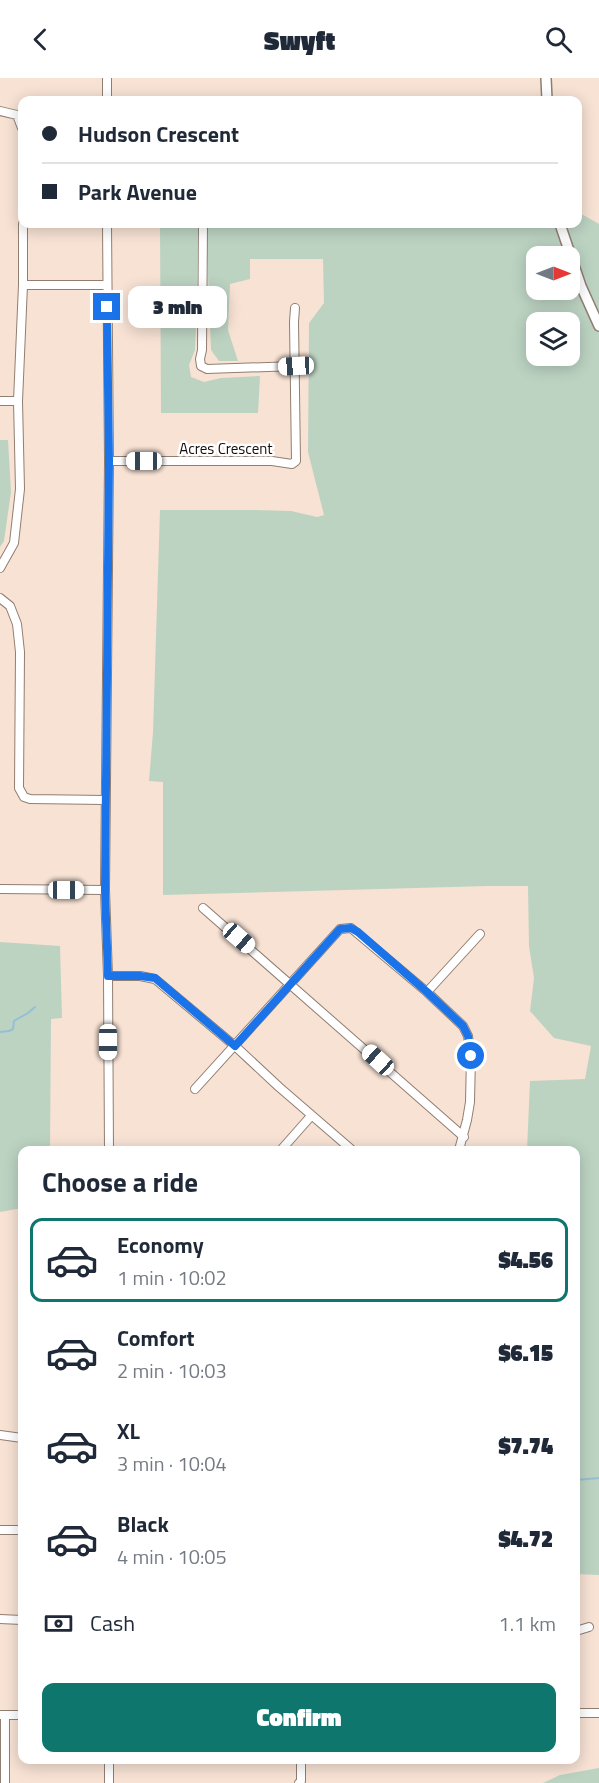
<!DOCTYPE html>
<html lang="en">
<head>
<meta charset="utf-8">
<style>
	:root { --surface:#fff; --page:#f2f2f3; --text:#1f2937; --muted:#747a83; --line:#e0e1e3; --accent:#0f766e }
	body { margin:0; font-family:"Titillium Web",sans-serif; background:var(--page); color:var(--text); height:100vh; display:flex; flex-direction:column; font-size:22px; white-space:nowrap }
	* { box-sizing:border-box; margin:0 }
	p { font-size:20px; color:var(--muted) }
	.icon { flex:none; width:33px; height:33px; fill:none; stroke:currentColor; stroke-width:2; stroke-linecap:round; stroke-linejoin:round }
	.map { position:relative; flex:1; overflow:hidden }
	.details { position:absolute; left:18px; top:1068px; width:562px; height:618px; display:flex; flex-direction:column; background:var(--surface); border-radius:12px; box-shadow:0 3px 15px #0003 }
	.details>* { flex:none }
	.banner { position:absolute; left:18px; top:18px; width:564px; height:132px; border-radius:12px; box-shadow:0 3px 15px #0003; display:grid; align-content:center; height:132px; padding:0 24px; background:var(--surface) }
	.needle { width:39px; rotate:90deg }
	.tools { position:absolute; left:526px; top:168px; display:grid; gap:12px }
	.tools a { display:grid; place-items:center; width:54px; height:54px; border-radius:12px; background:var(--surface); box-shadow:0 3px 15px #0003; font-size:30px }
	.end { position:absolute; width:27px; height:27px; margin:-14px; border:8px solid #1a73e8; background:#fff; box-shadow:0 0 0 3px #fff }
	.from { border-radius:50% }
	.bubble { position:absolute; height:42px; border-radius:12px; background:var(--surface); box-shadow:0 3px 15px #0003; font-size:20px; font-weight:800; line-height:42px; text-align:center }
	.car { position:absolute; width:18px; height:36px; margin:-18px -9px; border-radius:8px; box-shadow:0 0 4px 2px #0007; background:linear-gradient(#fff 24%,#345 0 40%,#fff 0 76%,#345 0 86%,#fff 0) }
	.banner b { display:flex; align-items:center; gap:21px; height:57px; font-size:22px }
	.banner b+b { border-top:2px solid var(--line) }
	.banner i { width:15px; height:15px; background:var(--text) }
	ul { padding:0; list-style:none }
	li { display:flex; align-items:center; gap:18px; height:84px; margin:0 12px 9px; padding:0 12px; border:3px solid transparent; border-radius:12px }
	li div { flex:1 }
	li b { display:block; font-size:22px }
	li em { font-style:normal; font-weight:800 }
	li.active { border-color:var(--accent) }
	li>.icon { width:54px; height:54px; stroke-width:1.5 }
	h2 { padding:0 24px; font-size:27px; line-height:72px }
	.pay { display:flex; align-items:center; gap:15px; height:66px; padding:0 24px; font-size:22px }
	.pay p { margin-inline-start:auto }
	.action { display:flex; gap:12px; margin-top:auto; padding:12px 24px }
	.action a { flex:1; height:69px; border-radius:12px; background:var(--accent); color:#fff; font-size:24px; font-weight:800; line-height:69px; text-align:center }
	header { display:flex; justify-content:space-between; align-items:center; height:78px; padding:0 24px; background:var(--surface); font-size:27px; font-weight:800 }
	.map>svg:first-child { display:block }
</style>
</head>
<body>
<header><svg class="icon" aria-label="back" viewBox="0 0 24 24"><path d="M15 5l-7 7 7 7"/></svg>Swyft<svg class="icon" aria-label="search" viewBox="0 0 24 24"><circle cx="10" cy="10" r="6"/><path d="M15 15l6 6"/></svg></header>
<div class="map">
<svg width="599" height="1705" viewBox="0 0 599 1705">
	<rect width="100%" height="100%" fill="#f7e2d4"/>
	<path fill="#bcd3c2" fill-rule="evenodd" d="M578,134L599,146V1497L576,1496V1072H527L530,1003L585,1001L591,968L554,960L530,933L534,900L529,868L528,808H488L163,817V704L149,703L153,654L160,432H255L291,433L317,439L324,437L308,374L309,245L324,225L323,181H250V201L230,206L228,252L238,283H219L211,272L206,146H578ZM537,178H570V212H537ZM537,244H570V278H537Z
		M160,146H198L196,248L195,272L189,287L191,299L204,304L221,300L260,298L258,335H161Z
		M0,362H8L11,414L4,463L0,469Z
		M0,864L60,868L62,940L51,941L50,1072H22V1130L0,1134Z
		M599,1690V1705H543L560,1697Z"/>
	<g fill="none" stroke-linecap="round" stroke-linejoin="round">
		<path stroke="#97bed7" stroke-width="2" d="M0,954L9,953L13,951L14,943L28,935L35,929
			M576,1402L599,1400"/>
		<defs>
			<path id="minor" d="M107,0V22
				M0,33L17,37L22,50
				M107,146L109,383L105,812L108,898L109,1072
				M203,146L202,272L200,281L201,288L207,291L296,288
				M23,207H107
				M0,323H18
				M109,383H272L292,386L296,383L294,244L295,230
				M0,490L14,465L20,411L18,323L23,207V146
				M0,520L10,528L17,546L20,574L19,710L24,719L30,721L105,722
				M0,811L105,812
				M203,830L464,1059
				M108,898H140L155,901L235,968L279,1009L352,1072
				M427,914L480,856
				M195,1011L340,851L351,850L427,914L463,948L468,958L471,978L470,1024L467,1042L459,1072
				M281,1072L311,1038
				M0,1357L22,1360
				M0,1452H22
				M0,1541L22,1542
				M576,1553L589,1549
				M576,1635H599
				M0,1637H22
				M5,1637V1705
				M109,1682V1705
				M299,1705L301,1703V1682"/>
			<path id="major" d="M546,0L547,22
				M560,146L581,208L599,248"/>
		</defs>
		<use href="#minor" stroke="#917e72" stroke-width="10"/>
		<use href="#major" stroke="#917e72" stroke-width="12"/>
		<use href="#minor" stroke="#fff" stroke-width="8"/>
		<use href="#major" stroke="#fff" stroke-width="9"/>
	</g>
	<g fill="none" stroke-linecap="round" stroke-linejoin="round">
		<path stroke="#1a73e8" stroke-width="8" d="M107,229L109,383L105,812L108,898H140L155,900L235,968L340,851L351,850L358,854L427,914L463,948L468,958L471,978"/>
	</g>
	<g text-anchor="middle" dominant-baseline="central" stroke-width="5" stroke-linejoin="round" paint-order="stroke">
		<g font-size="15" fill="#140d09" stroke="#fff">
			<text x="226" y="370">Acres Crescent</text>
		</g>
	</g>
</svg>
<div class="tools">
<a><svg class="needle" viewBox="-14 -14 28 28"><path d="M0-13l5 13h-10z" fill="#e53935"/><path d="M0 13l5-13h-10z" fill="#747a83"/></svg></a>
<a><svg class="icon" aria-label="layers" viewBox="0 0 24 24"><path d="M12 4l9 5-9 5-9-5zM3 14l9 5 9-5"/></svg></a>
</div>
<i class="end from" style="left:471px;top:978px"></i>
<i class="end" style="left:107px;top:229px"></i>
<div class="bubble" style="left:128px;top:208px;width:99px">3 min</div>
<i class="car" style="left:296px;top:288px;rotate:267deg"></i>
<i class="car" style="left:144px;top:383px;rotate:270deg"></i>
<i class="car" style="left:66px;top:812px;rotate:90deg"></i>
<i class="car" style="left:239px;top:860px;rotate:131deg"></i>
<i class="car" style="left:108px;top:964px;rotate:180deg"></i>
<i class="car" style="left:378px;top:982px;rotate:312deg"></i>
<div class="banner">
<b><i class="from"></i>Hudson Crescent</b>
<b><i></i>Park Avenue</b>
</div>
<section class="details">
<h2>Choose a ride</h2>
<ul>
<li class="active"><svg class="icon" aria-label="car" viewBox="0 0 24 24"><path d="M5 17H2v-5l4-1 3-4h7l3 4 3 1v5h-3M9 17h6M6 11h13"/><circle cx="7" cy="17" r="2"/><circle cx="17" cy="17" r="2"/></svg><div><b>Economy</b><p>1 min · 10:02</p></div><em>$4.56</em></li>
<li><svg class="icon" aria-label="car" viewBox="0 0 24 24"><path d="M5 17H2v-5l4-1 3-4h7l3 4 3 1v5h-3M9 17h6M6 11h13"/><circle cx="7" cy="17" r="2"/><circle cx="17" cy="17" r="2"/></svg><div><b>Comfort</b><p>2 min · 10:03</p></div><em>$6.15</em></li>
<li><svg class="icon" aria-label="car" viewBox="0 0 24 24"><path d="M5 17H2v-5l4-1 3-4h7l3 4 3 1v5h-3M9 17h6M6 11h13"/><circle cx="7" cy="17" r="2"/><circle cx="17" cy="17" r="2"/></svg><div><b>XL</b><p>3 min · 10:04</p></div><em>$7.74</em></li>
<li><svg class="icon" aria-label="car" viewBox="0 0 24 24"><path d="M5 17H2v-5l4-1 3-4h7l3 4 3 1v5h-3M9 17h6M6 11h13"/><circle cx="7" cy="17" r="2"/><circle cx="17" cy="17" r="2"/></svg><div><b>Black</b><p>4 min · 10:05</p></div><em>$4.72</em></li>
</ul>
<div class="pay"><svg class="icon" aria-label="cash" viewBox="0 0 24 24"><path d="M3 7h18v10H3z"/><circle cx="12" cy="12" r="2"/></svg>Cash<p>1.1 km</p></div>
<div class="action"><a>Confirm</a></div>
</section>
</div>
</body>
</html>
